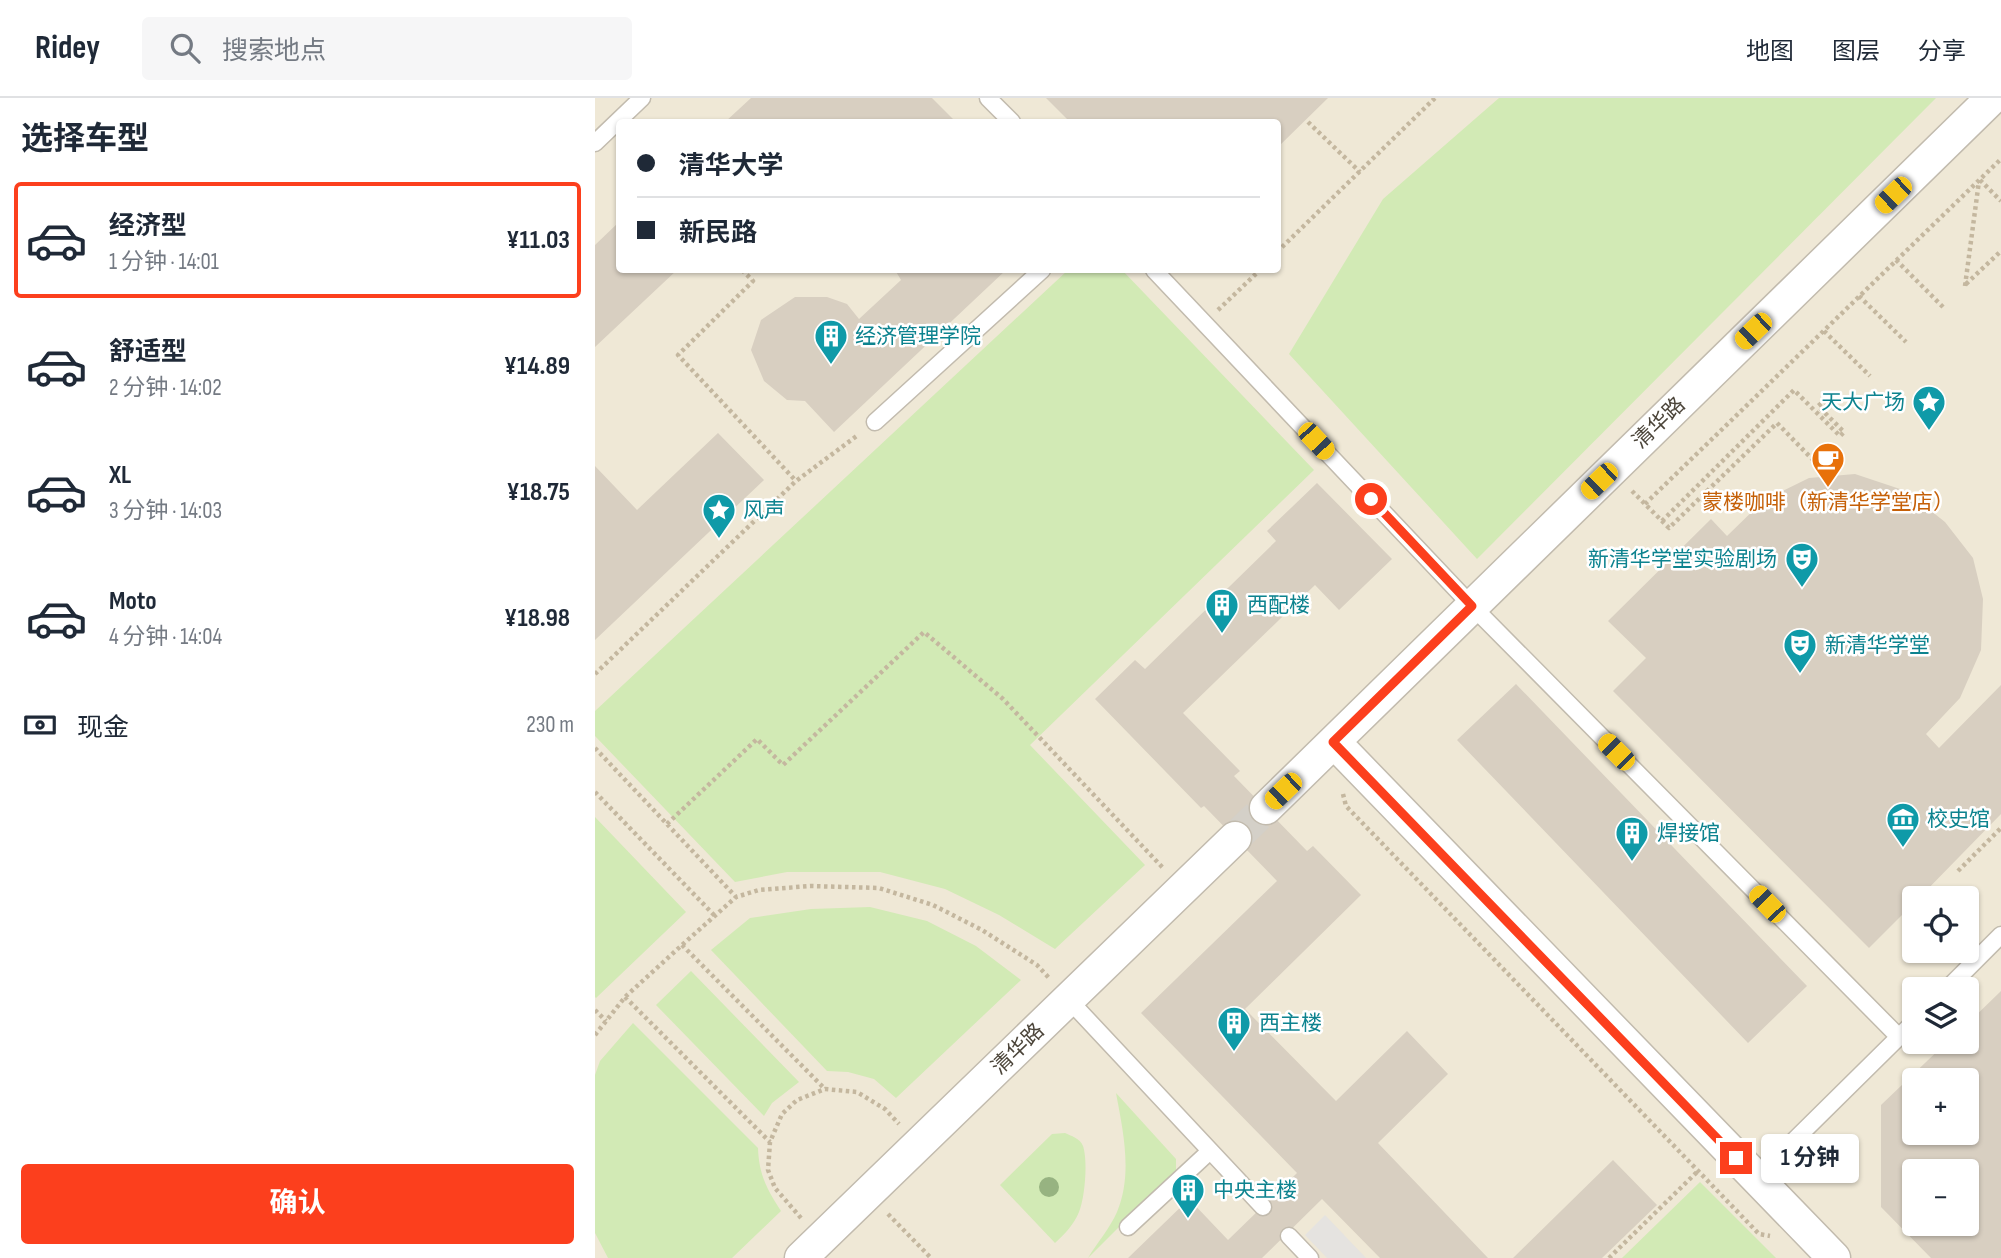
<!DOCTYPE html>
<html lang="zh">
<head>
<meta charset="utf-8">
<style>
	:root { --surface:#fff; --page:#f6f6f7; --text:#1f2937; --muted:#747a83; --line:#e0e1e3; --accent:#fc3f1d }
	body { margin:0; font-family:"Sofia Sans Condensed","Noto Sans SC",sans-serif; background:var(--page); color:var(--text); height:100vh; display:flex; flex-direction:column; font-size:26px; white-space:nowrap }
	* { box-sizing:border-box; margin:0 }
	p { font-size:23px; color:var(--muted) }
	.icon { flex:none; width:38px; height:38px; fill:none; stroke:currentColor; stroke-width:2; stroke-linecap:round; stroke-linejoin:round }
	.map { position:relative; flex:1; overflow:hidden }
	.side { display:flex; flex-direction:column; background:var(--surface); width:595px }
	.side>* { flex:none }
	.hud { position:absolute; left:21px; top:21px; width:665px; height:154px; border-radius:7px; box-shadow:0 2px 5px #0004; display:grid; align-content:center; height:154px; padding:0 21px; background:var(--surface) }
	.controls { position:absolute; left:1307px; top:788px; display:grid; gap:14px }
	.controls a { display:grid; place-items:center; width:77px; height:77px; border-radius:7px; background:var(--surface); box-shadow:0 2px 5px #0004; font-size:35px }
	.end { position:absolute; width:32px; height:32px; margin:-16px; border:9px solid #fc3f1d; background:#fff; box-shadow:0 0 0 4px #fff }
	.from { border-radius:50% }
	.bubble { position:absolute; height:49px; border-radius:7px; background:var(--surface); box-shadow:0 2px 5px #0004; font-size:23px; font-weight:700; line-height:49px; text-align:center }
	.car { position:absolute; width:21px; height:42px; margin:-21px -10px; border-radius:9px; box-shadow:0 0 5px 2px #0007; background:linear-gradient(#f5c518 24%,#345 0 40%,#f5c518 0 76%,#345 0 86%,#f5c518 0) }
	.hud b { display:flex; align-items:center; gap:24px; height:66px; font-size:26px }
	.hud b+b { border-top:2px solid var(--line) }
	.hud i { width:18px; height:18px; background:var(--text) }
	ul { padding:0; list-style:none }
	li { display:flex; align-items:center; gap:21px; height:116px; margin:0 14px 10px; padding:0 7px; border:4px solid transparent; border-radius:7px }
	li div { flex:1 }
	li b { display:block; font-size:26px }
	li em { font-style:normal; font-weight:700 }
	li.active { border-color:var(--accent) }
	li>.icon { width:63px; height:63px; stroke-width:1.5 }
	h2 { padding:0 21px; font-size:32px; line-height:84px }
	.pay { display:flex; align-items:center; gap:18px; height:77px; padding:0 21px; font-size:26px }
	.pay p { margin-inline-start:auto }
	.primary-button { display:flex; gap:14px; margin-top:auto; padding:14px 21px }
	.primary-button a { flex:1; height:80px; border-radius:7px; background:var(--accent); color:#fff; font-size:28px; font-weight:700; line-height:80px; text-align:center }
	header { display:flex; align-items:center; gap:42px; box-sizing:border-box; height:98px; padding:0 35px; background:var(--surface); border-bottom:2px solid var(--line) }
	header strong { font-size:33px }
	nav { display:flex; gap:38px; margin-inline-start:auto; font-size:24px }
	.search { width:490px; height:63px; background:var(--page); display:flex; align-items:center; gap:18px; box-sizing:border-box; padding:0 24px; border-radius:7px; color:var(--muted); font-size:26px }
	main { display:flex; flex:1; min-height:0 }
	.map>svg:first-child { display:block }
</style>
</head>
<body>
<header>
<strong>Ridey</strong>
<div class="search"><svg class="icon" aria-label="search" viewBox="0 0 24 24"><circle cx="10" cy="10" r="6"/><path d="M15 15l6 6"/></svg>搜索地点</div>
<nav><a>地图</a><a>图层</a><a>分享</a></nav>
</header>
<main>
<section class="side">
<h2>选择车型</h2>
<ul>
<li class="active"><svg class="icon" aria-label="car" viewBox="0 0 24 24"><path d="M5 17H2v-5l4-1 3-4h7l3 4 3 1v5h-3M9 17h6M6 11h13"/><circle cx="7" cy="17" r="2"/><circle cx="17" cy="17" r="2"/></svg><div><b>经济型</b><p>1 分钟 · 14:01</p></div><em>¥11.03</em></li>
<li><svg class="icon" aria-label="car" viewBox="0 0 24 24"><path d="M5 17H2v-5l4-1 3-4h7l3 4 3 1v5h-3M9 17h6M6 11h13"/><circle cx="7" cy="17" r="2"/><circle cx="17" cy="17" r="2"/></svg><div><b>舒适型</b><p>2 分钟 · 14:02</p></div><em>¥14.89</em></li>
<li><svg class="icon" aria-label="car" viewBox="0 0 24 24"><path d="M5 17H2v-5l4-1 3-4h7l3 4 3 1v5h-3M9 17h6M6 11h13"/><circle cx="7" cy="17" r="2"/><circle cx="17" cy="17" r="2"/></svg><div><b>XL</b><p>3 分钟 · 14:03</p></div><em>¥18.75</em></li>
<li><svg class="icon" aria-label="car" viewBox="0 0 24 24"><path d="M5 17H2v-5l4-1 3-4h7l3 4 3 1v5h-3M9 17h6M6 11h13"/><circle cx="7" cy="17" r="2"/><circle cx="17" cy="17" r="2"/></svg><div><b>Moto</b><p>4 分钟 · 14:04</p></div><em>¥18.98</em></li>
</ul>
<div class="pay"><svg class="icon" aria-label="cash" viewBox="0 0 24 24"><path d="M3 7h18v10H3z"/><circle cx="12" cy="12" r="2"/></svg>现金<p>230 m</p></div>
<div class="primary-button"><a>确认</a></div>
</section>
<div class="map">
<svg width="1406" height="1160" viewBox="0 0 1406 1160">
	<rect width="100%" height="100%" fill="#f6f3ec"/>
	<path fill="#efe8d6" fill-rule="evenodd" d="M0,0H1406V1160H0ZM24,24H682V172H24ZM1320,800H1372V852H1320ZM1320,891H1372V943H1320ZM1320,982H1372V1034H1320ZM1320,1073H1372V1125H1320Z"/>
	<path fill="#d2eab5" d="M904,0H1341L882,461L694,256L788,101Z
		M473,172H527L719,372L435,647L550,767L460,851L404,817L350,791L285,774H192L140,784L0,638V613Z
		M0,719L91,814L1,900L0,899Z
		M275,809L332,823L381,848L426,882L301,1000L279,981L253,974L232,973L116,852L155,820L216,811Z
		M96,873L204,984L177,1005L169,1018L61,907Z
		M38,925L163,1050C164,1077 172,1091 186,1113L137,1160H13L0,1135V977L5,963Z
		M521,995L581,1061V1072L493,1160C502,1145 515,1130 522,1114C538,1076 528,1033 521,995Z
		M470,1035C476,1038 485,1040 488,1048C493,1063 490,1099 484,1114C479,1126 470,1136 460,1145L405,1087L457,1036Z
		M1105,1084L1181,1160H1027Z"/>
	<path fill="#e5e3e0" d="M730,1117L771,1160H732L710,1137Z"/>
	<path fill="#d8cfc1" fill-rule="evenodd" d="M156,0H337L361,24H130Z
		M451,0H733L682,50V24H475Z
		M24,124V172H82L0,249V147Z
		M300,172H411L239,334L210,303L192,302L169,283L156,252L166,222L200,199H232L252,206L264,221L306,182Z
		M123,335L169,382L0,542V368L42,412Z
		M1260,376L1311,393L1350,424L1378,460L1388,501L1386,552L1365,600L1331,636L1344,650L1406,587V716L1324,800H1320V804L1274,850L1018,593L1051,560L1013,523L1116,421L1132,438L1169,402L1214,380Z
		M722,385L797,461L744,512L720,487L588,615L645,673L639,678L712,753L718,748L766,797L650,911L741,1003L812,933L853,976L783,1045L893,1160H785L727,1101L667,1160H533L594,1101L633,1142L702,1075L546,915L682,783L609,708L606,710L500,601L540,562L550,571L681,443L672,433Z
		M921,586L1212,888L1153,945L862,642Z
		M1406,893V1160H1336L1286,1109V1007L1353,943H1372V926ZM1320,982H1372V1034H1320ZM1320,1073H1372V1125H1320Z
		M1018,1062L1062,1107L1007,1160H918Z"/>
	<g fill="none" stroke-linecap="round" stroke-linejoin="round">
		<path stroke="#d4d0c8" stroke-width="32" stroke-dasharray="32 16" stroke-linecap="butt" d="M640,740L671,710"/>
		<defs>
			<path id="lane" d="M393,0L417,24
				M0,45L47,0
				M559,172L877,508L1304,939
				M280,324L447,172
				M1352,891L1406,837
				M474,902L668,1109
				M1160,1081L1320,923
				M533,1129L615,1053
				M694,1138L715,1160"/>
			<path id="street" d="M739,644L1239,1160
				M671,710L1397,0
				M206,1160L640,740"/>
		</defs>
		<use href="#lane" stroke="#c2bbae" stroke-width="19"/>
		<use href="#street" stroke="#c2bbae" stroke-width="35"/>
		<path stroke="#c4b79f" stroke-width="4.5" stroke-dasharray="3.5 3.5" stroke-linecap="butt" d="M713,24L765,74
			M1385,82L1406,103
			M682,154L840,0
			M1301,162L1348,209
			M147,172L158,183L83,257L201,383
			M1371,186L1406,153
			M1370,188L1384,83
			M1264,198L1311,244
			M623,212L665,172
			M1229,233L1275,278
			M1037,393L1074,430L1182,325L1224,368
			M1050,406L1406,61
			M1067,423L1199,292L1245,338L1249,334L1223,308L1229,303L1239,312
			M0,576L201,383L263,337
			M0,650L141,799
			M0,694L120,818
			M748,696L751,708L1164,1136L1175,1138
			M72,726L162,641L188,667L329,534L408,601L569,771
			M1363,773L1406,730
			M87,847L229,990
			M30,899L175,1044
			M0,912L11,923
			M0,937L30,899L87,847L141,799L164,792L215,788L284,790L338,807L387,832L442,867L455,881
			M293,1116L336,1160
			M206,1120L180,1090L173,1072L175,1044L187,1016L202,1002L230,991L262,994L290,1011L304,1026
			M1014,1160L1104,1072"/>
		<use href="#lane" stroke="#fff" stroke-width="16"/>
		<use href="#street" stroke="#fff" stroke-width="32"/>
	</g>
	<circle fill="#97b381" cx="454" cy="1089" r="10"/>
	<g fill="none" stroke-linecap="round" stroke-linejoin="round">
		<path stroke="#fc3f1d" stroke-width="9" d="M776,401L877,508L738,644L1141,1060"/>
	</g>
	<defs>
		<symbol id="building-pin" viewBox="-11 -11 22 30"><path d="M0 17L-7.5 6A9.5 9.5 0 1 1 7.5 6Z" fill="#0f9aa8" stroke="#fff"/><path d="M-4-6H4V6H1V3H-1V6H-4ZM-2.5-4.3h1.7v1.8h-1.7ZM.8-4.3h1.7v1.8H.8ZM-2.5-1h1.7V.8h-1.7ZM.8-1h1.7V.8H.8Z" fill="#fff"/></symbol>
		<symbol id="sight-pin" viewBox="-11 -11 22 30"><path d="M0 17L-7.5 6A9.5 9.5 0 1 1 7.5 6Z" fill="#0f9aa8" stroke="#fff"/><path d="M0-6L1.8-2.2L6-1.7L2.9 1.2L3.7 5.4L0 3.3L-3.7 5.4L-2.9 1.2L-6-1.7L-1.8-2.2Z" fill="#fff"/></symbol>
		<symbol id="cafe-pin" viewBox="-11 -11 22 30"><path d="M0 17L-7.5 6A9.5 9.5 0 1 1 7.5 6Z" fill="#e8710a" stroke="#fff"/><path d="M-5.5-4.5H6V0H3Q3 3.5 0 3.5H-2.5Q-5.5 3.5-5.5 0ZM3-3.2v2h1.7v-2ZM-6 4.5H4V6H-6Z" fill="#fff"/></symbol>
		<symbol id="theatre-pin" viewBox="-11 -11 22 30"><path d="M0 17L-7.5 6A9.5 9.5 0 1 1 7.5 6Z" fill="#0f9aa8" stroke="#fff"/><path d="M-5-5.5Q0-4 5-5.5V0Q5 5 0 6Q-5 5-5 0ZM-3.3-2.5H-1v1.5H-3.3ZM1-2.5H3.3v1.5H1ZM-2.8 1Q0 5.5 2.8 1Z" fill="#fff"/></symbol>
		<symbol id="museum-pin" viewBox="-11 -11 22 30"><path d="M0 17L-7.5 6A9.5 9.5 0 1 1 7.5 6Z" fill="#0f9aa8" stroke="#fff"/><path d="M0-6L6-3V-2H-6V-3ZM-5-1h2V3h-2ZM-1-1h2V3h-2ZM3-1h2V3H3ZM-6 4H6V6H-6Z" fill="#fff"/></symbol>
	</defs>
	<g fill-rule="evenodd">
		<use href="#building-pin" x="217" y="219" width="38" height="52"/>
		<use href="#sight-pin" x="1315" y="285" width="38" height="52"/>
		<use href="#cafe-pin" x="1214" y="342" width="38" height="52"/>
		<use href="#sight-pin" x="105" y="393" width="38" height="52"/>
		<use href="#theatre-pin" x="1188" y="442" width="38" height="52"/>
		<use href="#building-pin" x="608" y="488" width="38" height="52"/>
		<use href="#theatre-pin" x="1186" y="528" width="38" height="52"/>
		<use href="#museum-pin" x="1289" y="702" width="38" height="52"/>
		<use href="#building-pin" x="1018" y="716" width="38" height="52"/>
		<use href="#building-pin" x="620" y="906" width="38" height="52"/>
		<use href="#building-pin" x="574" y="1073" width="38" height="52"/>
	</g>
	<g text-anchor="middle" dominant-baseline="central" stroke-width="5" stroke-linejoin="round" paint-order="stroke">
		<g font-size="21" fill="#0d838f" stroke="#fff" text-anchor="start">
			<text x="260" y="238">经济管理学院</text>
			<text x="1310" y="304" text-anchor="end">天大广场</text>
			<text x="148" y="412">风声</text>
			<text x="1182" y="461" text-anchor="end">新清华学堂实验剧场</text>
			<text x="652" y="507">西配楼</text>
			<text x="1230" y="547">新清华学堂</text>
			<text x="1332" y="721">校史馆</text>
			<text x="1062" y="735">焊接馆</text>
			<text x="664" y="925">西主楼</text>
			<text x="618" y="1092">中央主楼</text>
		</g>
		<g font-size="21" fill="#4b4439" stroke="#fff">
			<text transform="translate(1064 325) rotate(-44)">清华路</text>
			<text transform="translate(423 951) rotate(-44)">清华路</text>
		</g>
		<g font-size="21" fill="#c56008" stroke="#fff">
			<text x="1233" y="404">蒙楼咖啡（新清华学堂店）</text>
		</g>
	</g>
</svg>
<div class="controls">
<a><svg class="icon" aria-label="locate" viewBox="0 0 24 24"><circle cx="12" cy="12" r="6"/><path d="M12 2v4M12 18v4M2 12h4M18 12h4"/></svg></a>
<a><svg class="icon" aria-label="layers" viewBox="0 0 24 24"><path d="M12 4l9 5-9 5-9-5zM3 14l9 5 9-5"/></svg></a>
<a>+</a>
<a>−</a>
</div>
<i class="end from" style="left:776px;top:401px"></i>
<i class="end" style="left:1141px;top:1060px"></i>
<div class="bubble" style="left:1166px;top:1036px;width:98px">1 分钟</div>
<i class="car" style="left:1298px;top:97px;rotate:226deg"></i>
<i class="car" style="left:1158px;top:233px;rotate:226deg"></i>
<i class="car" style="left:721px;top:343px;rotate:137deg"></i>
<i class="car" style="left:1004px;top:383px;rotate:226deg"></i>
<i class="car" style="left:1021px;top:654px;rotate:315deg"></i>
<i class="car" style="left:688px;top:693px;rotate:226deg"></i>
<i class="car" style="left:1172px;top:806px;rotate:316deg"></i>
<div class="hud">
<b><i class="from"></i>清华大学</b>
<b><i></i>新民路</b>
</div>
</div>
</main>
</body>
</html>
